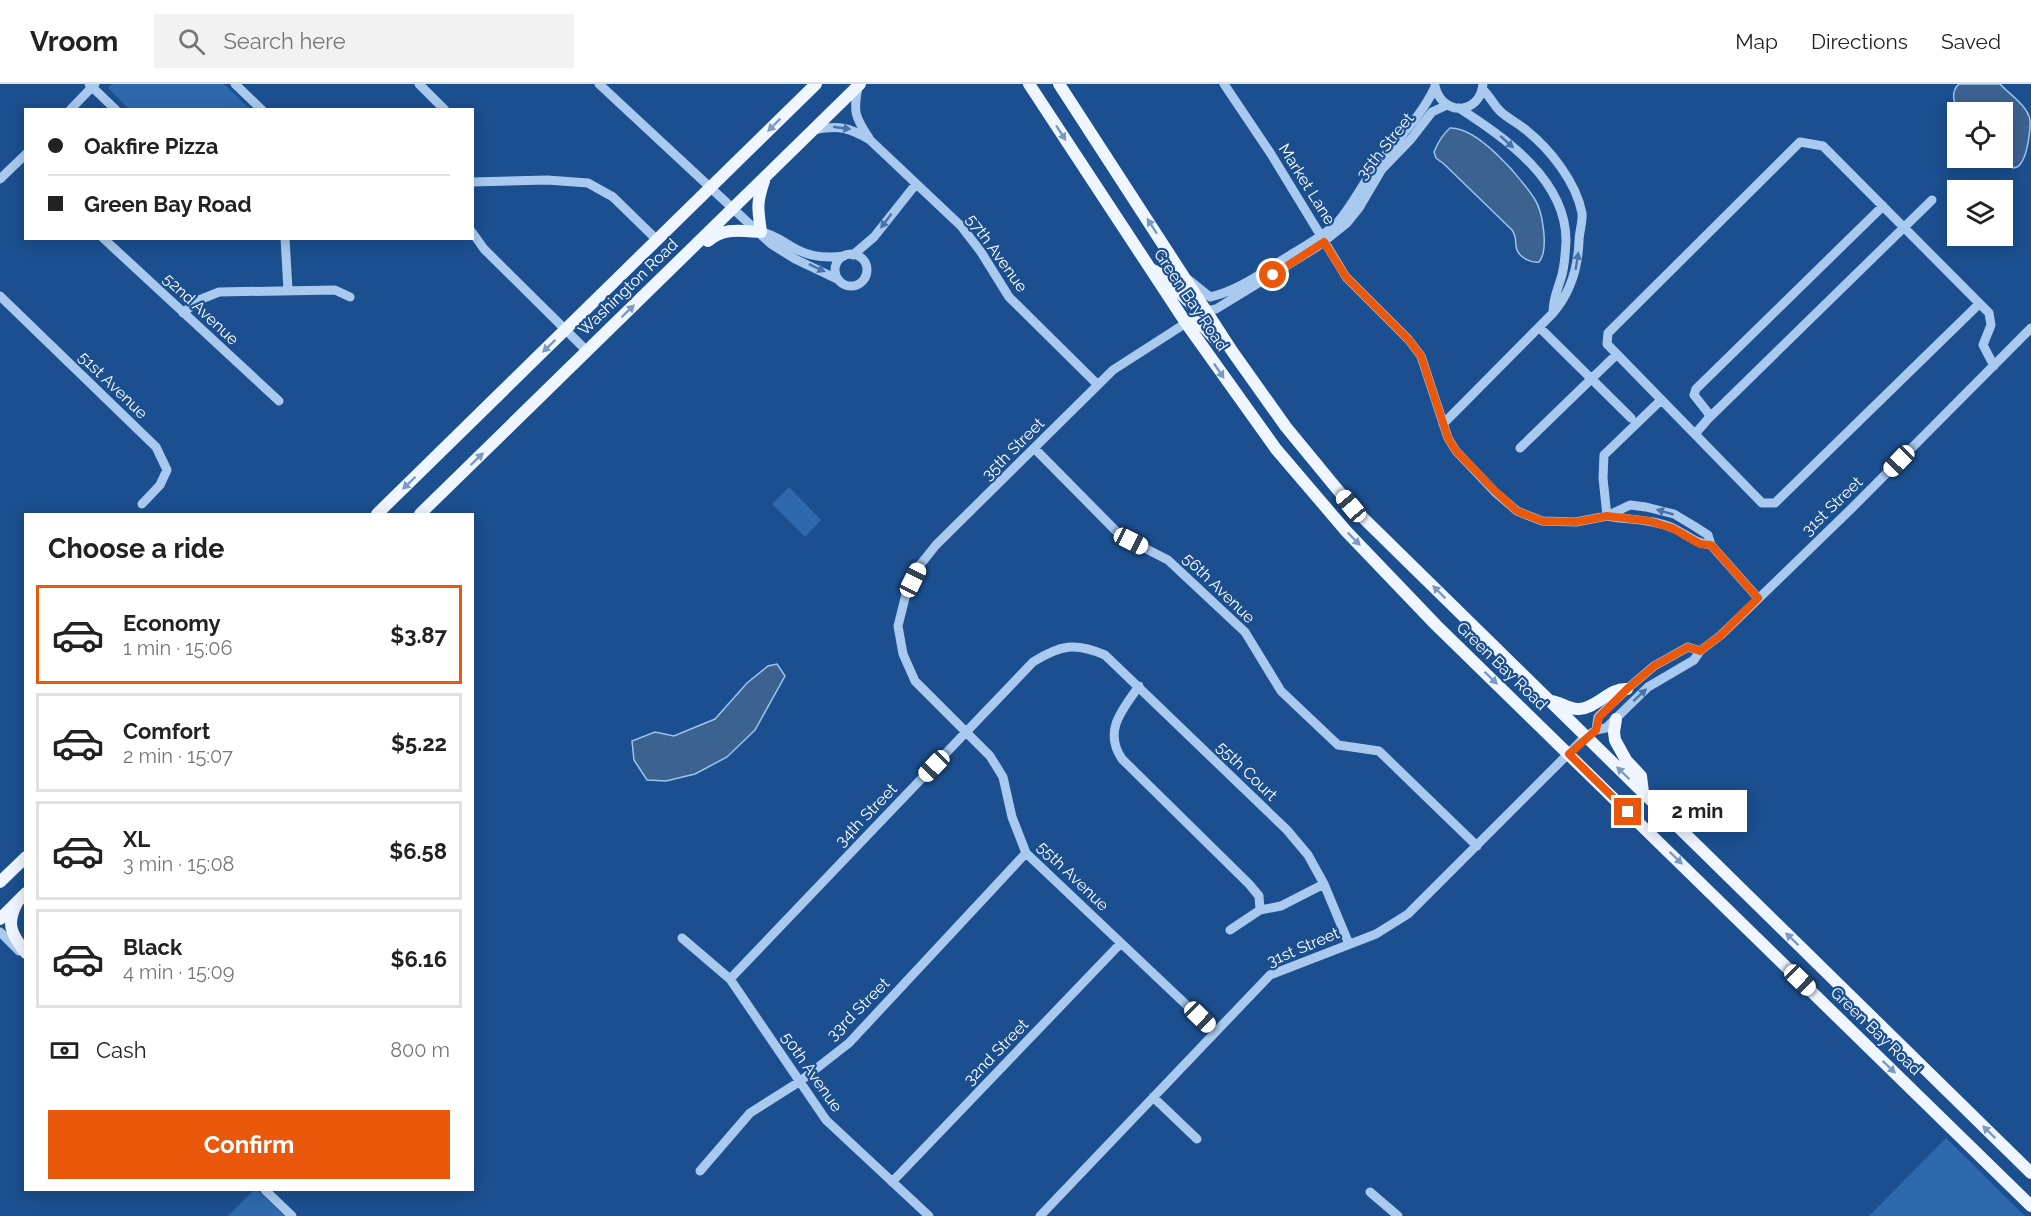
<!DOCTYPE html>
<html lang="en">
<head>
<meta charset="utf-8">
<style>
	:root { --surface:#fff; --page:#f2f2f2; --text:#222; --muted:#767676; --line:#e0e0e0; --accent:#ea580c }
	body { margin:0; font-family:Raleway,sans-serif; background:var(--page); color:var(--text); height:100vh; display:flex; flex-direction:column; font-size:22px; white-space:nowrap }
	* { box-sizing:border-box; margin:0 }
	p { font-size:20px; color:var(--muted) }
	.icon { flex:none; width:33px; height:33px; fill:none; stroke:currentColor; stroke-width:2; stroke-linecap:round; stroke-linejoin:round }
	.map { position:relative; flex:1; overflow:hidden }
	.sheet { position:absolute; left:24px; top:429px; width:450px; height:678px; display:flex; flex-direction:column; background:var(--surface); border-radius:0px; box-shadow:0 3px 15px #0003 }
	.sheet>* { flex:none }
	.hud { position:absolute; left:24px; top:24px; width:450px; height:132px; border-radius:0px; box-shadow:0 3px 15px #0003; display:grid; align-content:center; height:132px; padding:0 24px; background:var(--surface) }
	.fabs { position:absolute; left:1947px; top:18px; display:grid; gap:12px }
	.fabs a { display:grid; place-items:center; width:66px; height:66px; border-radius:0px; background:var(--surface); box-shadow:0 3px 15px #0003; font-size:30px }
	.end { position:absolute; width:27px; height:27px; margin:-14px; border:8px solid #ea580c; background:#fff; box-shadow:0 0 0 3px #fff }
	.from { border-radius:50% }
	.bubble { position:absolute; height:42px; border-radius:0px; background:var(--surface); box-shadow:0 3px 15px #0003; font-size:20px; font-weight:700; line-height:42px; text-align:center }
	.car { position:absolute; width:18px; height:36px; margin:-18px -9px; border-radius:8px; box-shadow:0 0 4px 2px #0007; background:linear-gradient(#fff 24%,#345 0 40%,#fff 0 76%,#345 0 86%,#fff 0) }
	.hud b { display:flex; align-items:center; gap:21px; height:57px; font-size:22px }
	.hud b+b { border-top:2px solid var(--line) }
	.hud i { width:15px; height:15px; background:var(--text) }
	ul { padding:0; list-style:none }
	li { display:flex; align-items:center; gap:18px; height:99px; margin:0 12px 9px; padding:0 12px; border:3px solid var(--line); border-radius:0px }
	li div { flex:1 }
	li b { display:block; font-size:22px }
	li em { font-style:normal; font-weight:700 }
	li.current { border-color:var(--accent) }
	li>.icon { width:54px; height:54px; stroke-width:1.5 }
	h2 { padding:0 24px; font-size:27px; line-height:72px }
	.pay { display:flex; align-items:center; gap:15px; height:66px; padding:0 24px; font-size:22px }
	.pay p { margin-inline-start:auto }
	.button { display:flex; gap:12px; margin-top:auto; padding:12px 24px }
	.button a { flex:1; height:69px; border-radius:0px; background:var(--accent); color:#fff; font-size:24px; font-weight:700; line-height:69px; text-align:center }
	header { display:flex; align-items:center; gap:36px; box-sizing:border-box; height:84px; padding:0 30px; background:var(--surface); border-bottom:2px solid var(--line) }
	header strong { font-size:28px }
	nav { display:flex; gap:33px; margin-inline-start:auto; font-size:21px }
	.search { width:420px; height:54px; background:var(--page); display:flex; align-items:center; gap:15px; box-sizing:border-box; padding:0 21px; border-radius:0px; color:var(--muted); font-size:22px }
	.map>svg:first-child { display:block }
</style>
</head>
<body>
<header>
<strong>Vroom</strong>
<div class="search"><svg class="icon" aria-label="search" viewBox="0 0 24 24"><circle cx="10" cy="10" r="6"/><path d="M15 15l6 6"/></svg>Search here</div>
<nav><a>Map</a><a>Directions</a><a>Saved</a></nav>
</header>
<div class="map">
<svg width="2031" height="1132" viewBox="0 0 2031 1132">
	<rect width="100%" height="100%" fill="#1b4f8f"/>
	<path fill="#2e69ad" d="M112,0H224L250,25H129L108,4Z
		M789,403L821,436L805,453L772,420Z
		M1946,1054L2025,1132H1869Z
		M254,1106H257L285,1132H228Z"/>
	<path fill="#3c6290" stroke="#9cc4f0" stroke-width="1.5" d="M1959,0H2000C2009,10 2028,22 2030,36C2031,46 2026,90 2011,83C2008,82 2004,76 2001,74H2002V28H1959C1954,20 1950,8 1959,0Z
		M1450,44C1478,43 1519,92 1534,114C1543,127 1549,166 1539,178C1531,179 1520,174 1517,166C1514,158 1518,155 1512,146L1444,80L1436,74L1434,68C1438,58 1442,51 1450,44Z
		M777,580L785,592L755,646L727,673L695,690L666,697L647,696L634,676L632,657L655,648L674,652L715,635L747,599L768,582Z"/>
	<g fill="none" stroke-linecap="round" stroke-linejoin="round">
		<path stroke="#a9c9ee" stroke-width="9" d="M89,0L116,26
			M235,0L262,26
			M419,0L445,26
			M599,0L771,160L795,175L839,196
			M1224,0L1271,70L1346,193L1408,255L1421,272L1448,354L1456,367L1495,408L1517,427L1542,437L1576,438L1607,432L1630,421L1646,423L1674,430L1694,442L1708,451L1711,461L1758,514
			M1435,2C1442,33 1480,31 1483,0
			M858,3C853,28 855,33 869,54
			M1459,24C1505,54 1567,96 1566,158C1565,169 1565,183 1561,194C1557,208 1553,214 1553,229
			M70,26L95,0
			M814,46C838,41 849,43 870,56L961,142L981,168L1009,213L1098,301
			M0,95L26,70
			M472,98L547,96L588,99L613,113L657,156
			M472,148L484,165L587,267
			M761,148C777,151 786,161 800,167C815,174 829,174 844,172
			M103,154L279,317
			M285,154L288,206
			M835 186a16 16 0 1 1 32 0a16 16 0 1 1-32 0Z
			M853,171L874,153L916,100
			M1189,196L1210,213C1238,207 1263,188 1287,173C1303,163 1322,153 1336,140C1353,122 1362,99 1378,80C1398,54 1421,33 1435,3
			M0,212L156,363L167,386L160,401L142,420
			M1979,220L1775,419H1762L1607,260L1608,249L1800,58L1823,62L1989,229L1991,241L1983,261L1994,282
			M1205,227L1216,225L1317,163L1347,139L1359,124L1382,85L1411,55L1432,28L1447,21
			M183,229L199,216L219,208L335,206L350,213
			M1186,239L1113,286L936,461L920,481L906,510L898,542L903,570L915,597L990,672L1003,693L1012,733L1026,769L1215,948
			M1539,243L1631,334
			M1708,335L1932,116
			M1443,340L1553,229C1571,208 1578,184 1579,157C1579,148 1583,138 1582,129C1576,98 1550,65 1526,46C1518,39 1507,34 1500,27C1493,20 1490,12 1482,5
			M1695,350L1708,335L1709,330L1694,311L1696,305L1883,122
			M1520,364L1616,271
			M1035,365L1121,452L1168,476L1245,548L1281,607L1338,661L1379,667L1477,762
			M1607,432L1603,394L1604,371L1660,317
			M1607,432C1629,436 1652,435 1673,444C1686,450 1696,460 1711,461
			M1139,602C1122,626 1103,647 1122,675L1249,800L1259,812L1260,826
			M1596,646L1598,633L1627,605L1654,582L1688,563L1700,567
			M1230,846L1260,826L1281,822L1324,800
			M0,848L19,867
			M682,854L730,895L826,1036L929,1132
			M730,895L1033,578C1060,561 1075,558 1105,571L1287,746L1308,771L1324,800L1349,860
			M1153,1013L1197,1055
			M700,1087L750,1029L799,998L849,959L1026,769
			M892,1098L1121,859
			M265,1106L292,1132
			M1370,1108L1398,1132
			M1040,1132L1270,891L1376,850L1408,830L1585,653L1596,646L1606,644L1648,603L1694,576L1700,567L1721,551L1852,424L2031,244"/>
		<path stroke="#f0f6ff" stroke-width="12" d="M1029,0L1186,239L1276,365L1346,447L1436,541L2031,1122
			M1059,0L1232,267L1286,343L1351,422L2031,1089
			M708,157C724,143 741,147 761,148C758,125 756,120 764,97
			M1153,186C1175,195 1182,220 1205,227
			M1186,239L1193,236L1201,240L1219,259
			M377,430L816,0
			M420,430L860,0
			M1551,617C1561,618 1569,626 1579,625C1597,624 1609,604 1627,605
			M1616,635L1614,648L1615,656L1626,676L1641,692L1643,709
			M0,798L26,773
			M18,817C6,839 10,849 26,869
			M0,835L26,809"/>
	</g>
	<defs><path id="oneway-solid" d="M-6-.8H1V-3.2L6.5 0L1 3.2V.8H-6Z" transform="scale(1.5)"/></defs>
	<g fill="#7b9ac1">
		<use href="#oneway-solid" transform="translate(774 41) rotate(135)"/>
		<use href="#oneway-solid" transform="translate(1061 49) rotate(57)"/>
		<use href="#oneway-solid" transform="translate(1152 142) rotate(-123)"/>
		<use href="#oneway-solid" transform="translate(628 227) rotate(-44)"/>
		<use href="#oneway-solid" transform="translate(549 262) rotate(136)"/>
		<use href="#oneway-solid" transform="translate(1219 287) rotate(56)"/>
		<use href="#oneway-solid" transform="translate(477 375) rotate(-44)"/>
		<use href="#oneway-solid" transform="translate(409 399) rotate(136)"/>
		<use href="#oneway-solid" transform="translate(1354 455) rotate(46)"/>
		<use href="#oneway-solid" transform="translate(1439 508) rotate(-135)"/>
		<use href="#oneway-solid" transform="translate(1491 594) rotate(44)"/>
		<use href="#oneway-solid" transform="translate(1623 689) rotate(-136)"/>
		<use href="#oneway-solid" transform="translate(1676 774) rotate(44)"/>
		<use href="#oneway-solid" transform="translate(1792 855) rotate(-136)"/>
		<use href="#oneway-solid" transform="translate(1889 983) rotate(44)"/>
		<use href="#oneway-solid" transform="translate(1989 1048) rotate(-136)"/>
	</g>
	<g fill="#4674ac">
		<use href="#oneway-solid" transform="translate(842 44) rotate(8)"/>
		<use href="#oneway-solid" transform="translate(1507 58) rotate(42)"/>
		<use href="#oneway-solid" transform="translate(886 137) rotate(127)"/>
		<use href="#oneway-solid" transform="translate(1577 177) rotate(-81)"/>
		<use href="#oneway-solid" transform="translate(817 184) rotate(25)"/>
		<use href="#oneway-solid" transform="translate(1665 428) rotate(-164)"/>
		<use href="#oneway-solid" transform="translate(1640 611) rotate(-43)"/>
	</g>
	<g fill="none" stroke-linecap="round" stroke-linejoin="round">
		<path stroke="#ea580c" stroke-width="8" d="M1273,191L1324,158L1346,193L1408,255L1421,272L1448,354L1456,367L1496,408L1517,427L1542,437L1576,438L1607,432L1649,437L1672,444L1700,460L1711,461L1758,514L1721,551L1700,567L1688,563L1654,582L1627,605L1599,633L1596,646L1569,670L1628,728"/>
	</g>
	<g text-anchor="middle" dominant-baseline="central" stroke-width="4.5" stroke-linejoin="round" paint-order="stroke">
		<g font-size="16" fill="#fff" stroke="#1b4f8f">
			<text transform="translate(1385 62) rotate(-51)">35th Street</text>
			<text transform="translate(1307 100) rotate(58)">Market Lane</text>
			<text transform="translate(997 169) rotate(54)">57th Avenue</text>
			<text transform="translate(628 203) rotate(-44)">Washington Road</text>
			<text transform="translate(1191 216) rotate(56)">Green Bay Road</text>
			<text transform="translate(201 225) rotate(43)">52nd Avenue</text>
			<text transform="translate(113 301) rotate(44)">51st Avenue</text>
			<text transform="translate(1013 365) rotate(-45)">35th Street</text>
			<text transform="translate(1832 422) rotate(-44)">31st Street</text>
			<text transform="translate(1219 504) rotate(44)">56th Avenue</text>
			<text transform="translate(1502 582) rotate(44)">Green Bay Road</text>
			<text transform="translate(1247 687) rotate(44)">55th Court</text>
			<text transform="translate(866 731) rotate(-46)">34th Street</text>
			<text transform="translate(1073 792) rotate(44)">55th Avenue</text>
			<text transform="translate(1303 863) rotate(-23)">31st Street</text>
			<text transform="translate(858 925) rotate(-45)">33rd Street</text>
			<text transform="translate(1876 947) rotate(44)">Green Bay Road</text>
			<text transform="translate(996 968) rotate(-46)">32nd Street</text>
			<text transform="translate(812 988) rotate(55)">50th Avenue</text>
		</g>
	</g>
</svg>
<div class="fabs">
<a><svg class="icon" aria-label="locate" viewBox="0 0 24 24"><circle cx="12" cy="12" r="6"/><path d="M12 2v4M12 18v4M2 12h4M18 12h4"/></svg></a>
<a><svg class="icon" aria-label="layers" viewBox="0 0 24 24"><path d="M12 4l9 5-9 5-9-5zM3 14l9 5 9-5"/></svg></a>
</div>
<i class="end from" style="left:1273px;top:191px"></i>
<i class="end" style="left:1628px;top:728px"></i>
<div class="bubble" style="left:1648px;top:706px;width:99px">2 min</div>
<i class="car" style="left:1899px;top:377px;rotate:224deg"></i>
<i class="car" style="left:1351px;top:422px;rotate:320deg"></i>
<i class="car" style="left:1131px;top:457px;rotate:117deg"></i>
<i class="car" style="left:913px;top:496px;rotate:26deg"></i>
<i class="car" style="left:934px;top:682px;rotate:224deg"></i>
<i class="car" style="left:1800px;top:896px;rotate:134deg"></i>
<i class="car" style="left:1200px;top:933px;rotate:134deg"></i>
<div class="hud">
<b><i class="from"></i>Oakfire Pizza</b>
<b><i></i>Green Bay Road</b>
</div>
<section class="sheet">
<h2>Choose a ride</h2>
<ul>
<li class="current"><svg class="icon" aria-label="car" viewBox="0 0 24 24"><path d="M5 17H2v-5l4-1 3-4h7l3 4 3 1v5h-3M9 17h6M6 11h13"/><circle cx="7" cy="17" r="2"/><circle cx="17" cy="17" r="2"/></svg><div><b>Economy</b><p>1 min · 15:06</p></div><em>$3.87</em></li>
<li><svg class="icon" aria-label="car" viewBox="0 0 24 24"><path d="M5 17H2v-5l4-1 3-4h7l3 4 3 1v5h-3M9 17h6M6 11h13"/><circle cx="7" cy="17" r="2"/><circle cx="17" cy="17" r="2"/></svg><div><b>Comfort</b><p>2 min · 15:07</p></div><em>$5.22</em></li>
<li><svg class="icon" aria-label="car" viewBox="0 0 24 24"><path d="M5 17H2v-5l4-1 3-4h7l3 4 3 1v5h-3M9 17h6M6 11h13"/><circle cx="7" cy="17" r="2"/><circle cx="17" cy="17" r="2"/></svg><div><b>XL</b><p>3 min · 15:08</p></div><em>$6.58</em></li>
<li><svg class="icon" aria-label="car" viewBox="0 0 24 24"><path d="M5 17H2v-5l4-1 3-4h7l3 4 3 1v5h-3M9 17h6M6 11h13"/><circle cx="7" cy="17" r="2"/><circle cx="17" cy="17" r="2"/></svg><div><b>Black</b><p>4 min · 15:09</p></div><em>$6.16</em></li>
</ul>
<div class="pay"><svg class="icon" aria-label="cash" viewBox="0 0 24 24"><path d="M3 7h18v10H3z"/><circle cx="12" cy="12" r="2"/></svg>Cash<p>800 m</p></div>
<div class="button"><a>Confirm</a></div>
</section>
</div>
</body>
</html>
